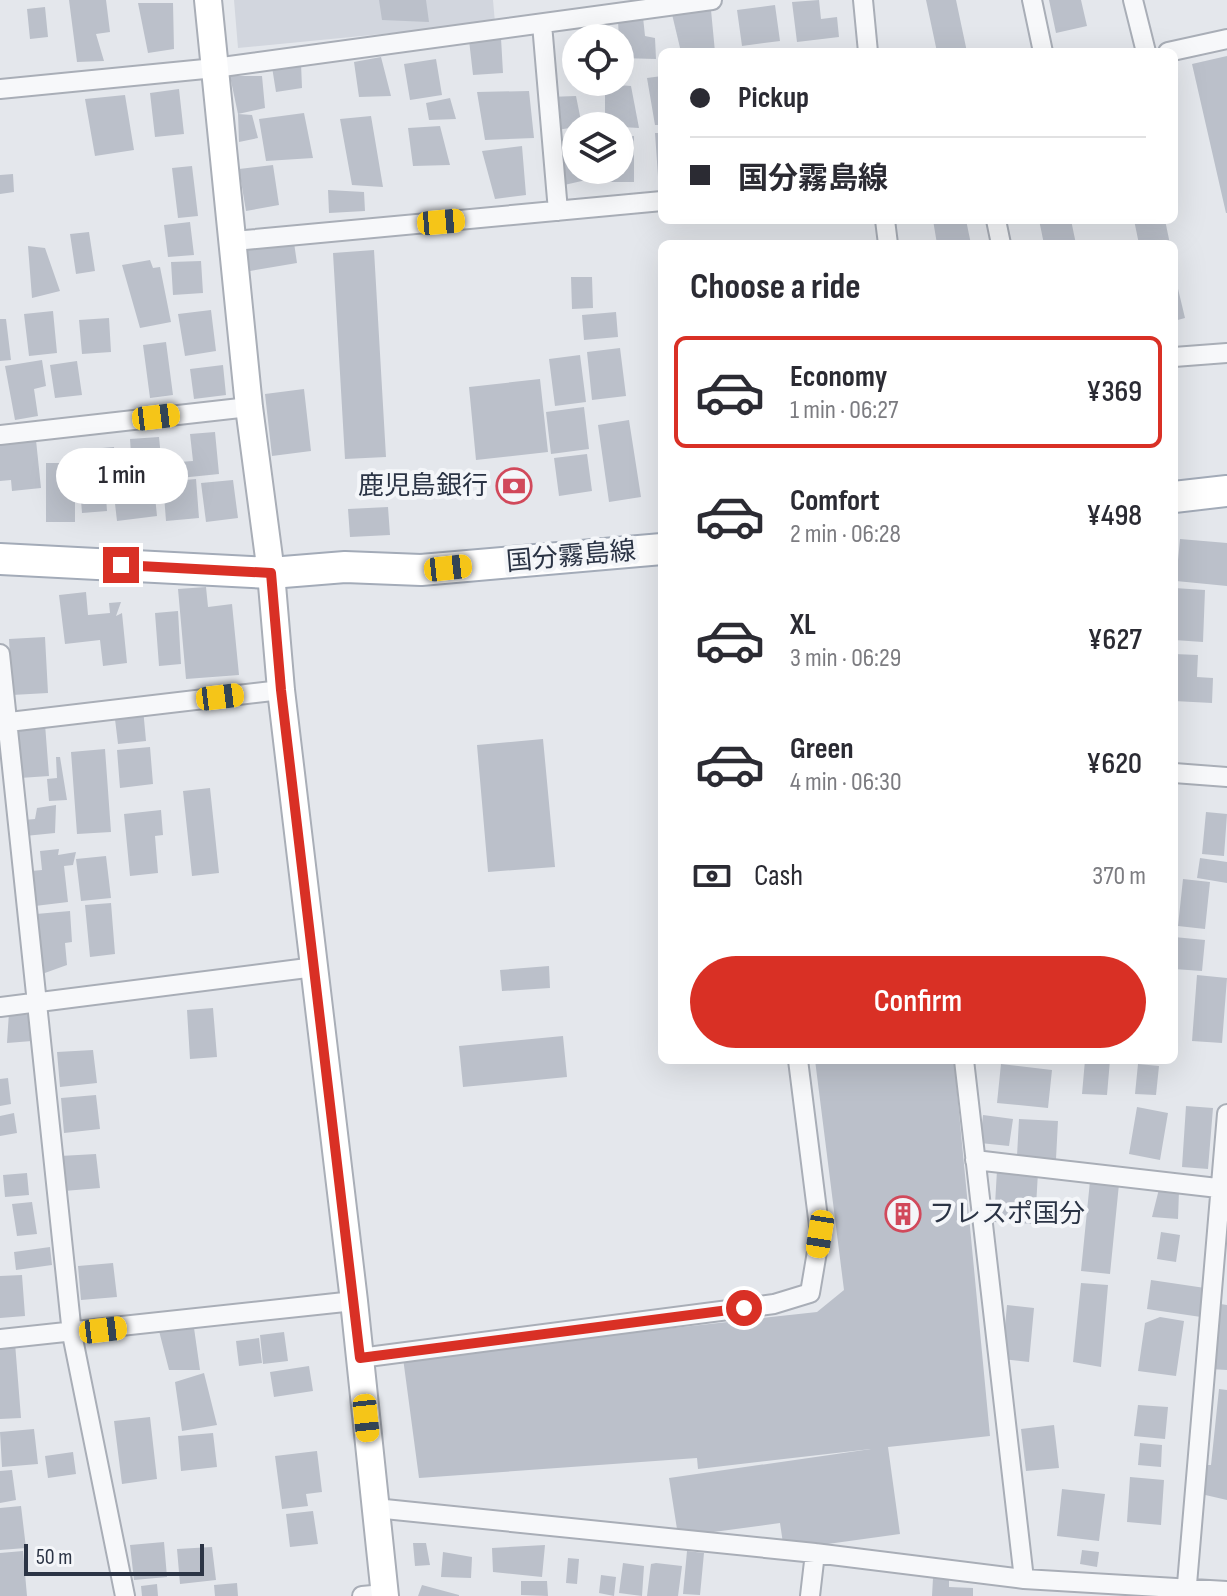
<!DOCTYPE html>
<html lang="en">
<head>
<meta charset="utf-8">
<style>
	:root { --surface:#fff; --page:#f7f7f7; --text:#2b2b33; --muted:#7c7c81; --line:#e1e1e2; --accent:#d93025 }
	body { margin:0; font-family:"Sofia Sans Condensed","Noto Sans JP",sans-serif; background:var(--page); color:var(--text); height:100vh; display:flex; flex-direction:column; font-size:30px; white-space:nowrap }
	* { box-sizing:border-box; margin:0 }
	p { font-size:26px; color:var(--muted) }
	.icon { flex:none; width:44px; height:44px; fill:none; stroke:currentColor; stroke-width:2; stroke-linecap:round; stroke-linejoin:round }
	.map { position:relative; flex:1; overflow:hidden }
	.drawer { position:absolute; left:658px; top:240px; width:520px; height:824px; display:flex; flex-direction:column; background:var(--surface); border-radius:12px; box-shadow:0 8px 32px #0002 }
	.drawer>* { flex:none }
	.hud { position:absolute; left:658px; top:48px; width:520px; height:176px; border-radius:12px; box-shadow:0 8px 32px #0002; display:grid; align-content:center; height:176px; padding:0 32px; background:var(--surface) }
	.fabs { position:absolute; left:562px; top:24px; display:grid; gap:16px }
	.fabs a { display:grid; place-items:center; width:72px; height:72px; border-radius:50%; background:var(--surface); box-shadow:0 8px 32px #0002; font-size:40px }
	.scale { position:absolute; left:24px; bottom:20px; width:180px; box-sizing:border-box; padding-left:8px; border:4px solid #2b3445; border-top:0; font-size:22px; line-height:28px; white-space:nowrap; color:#2b3445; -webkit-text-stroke:6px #f4f6f9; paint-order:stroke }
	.end { position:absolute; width:36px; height:36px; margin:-18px; border:10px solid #d93025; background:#fff; box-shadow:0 0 0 4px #fff }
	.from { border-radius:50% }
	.bubble { position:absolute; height:56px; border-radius:28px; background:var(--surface); box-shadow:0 8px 32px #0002; font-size:26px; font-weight:600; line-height:56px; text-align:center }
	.car { position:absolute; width:24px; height:48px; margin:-24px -12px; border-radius:10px; box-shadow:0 0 6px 2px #0007; background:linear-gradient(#f5c518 24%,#345 0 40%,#f5c518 0 76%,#345 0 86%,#f5c518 0) }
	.hud b { display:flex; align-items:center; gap:28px; height:76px; font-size:30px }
	.hud b+b { border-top:2px solid var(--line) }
	.hud i { width:20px; height:20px; background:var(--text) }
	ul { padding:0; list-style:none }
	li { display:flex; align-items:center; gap:24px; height:112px; margin:0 16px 12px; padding:0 16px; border:4px solid transparent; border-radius:12px }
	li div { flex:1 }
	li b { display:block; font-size:30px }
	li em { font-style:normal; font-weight:600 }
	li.selected { border-color:var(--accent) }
	li>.icon { width:72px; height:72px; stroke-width:1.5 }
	h2 { padding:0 32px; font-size:36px; line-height:96px }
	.pay { display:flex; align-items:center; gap:20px; height:88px; padding:0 32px; font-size:30px }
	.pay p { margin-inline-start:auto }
	.button { display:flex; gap:16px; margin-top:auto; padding:16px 32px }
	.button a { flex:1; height:92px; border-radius:48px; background:var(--accent); color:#fff; font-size:32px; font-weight:600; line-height:92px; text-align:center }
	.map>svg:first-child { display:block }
</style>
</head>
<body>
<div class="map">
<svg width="1227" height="1596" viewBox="0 0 1227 1596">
	<rect width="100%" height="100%" fill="#e4e7ec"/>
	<path fill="#d2d6de" d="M234,0H493L495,23L238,48Z"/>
	<path fill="#bbc0ca" d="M69,0H106L110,32L96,34L104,61L77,62Z
		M379,0H426L429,22L382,20Z
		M819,0L821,19L837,17L839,37L797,42L792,2Z
		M926,0H956L967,52H937Z
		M1049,0H1081L1087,26L1056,33Z
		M138,3H173L174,49L148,53Z
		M775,5L780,41L742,46L737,10Z
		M45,7L48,37L30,39L27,9Z
		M671,10H711L715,52H681Z
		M643,17L645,36L655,38L656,59L620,58L618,21Z
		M501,38L503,73L473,75L469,40Z
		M1227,56V213H1226L1192,64Z
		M381,57L391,96L359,97L354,62Z
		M436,59L442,95L410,100L404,64Z
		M301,63L302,88L276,92L272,67Z
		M230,76H262L265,108L238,114Z
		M662,76V125H655L647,78Z
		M605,84L631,86L639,128L605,126Z
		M179,89L184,134L155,137L150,93Z
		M529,91L534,138L485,140L477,92Z
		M125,95L134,150L95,156L85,99Z
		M576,96L582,126L551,131L548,97Z
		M450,98L456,119L429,120L426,103Z
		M304,113L313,158L266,161L259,119Z
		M238,114L252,115L258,138L239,142Z
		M371,116L383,187L352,185L340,119Z
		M440,126L450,165L413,166L408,128Z
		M655,133H662V176H658Z
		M634,136V182H606V170H620V138Z
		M576,141V170H585L586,180L560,186L556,144Z
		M522,146L526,195L495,199L482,151Z
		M273,165L279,205L246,211L239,169Z
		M192,166L198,216L178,218L172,168Z
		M13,174L14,192L0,194V175Z
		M328,190L364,192L365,211L329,213Z
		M933,220H966L971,244H937Z
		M1039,220H1071L1076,244H1044Z
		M1134,220H1165L1170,244H1139Z
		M190,222L194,255L168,257L164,225Z
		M89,232L95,271L76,274L70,234Z
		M293,236L297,263L238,273L248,240Z
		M28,246L45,248L60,291L32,298Z
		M374,250L386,457L345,459L333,253Z
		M150,260L153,268L160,267L171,322L140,328L122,265Z
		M201,261L203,293L173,295L171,262Z
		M1174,272L1185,318L1174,321Z
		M571,277H592L593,308L572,309Z
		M211,310L216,351L185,356L178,314Z
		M53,311L57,353L29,356L24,314Z
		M616,312L618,337L584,340L582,315Z
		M109,318L111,352L82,354L79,320Z
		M0,319H6L11,360L0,361Z
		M166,342L173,395L150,398L143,345Z
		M620,348L626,396L592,400L587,352Z
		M580,355L586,402L555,406L549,359Z
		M42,360L46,386L34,389L38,416L15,420L5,366Z
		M77,361L82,395L55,398L50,365Z
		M223,365L226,395L194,399L190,369Z
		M540,379L548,452L476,460L469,387Z
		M304,389L311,451L272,456L265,394Z
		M584,407L589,449L551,454L546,412Z
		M629,420L641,497L609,502L598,425Z
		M215,432L219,474L180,478L179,462L193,461L190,434Z
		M159,437L163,477L143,479L141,468L132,469L130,439Z
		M36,440L41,488L12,491L11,480L0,481V444Z
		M114,447L117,482L105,483L107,511L82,513L80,487L93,486L90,449Z
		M587,454L592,491L559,496L554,458Z
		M46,463H82V480H75V522H46Z
		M138,479L139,488L154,486L157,516L117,521L113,486Z
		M196,479L199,518L166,521L163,482Z
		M233,480L238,518L206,522L201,483Z
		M388,507L390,535L350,537L348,509Z
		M1180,539L1227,543V586L1176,581Z
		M206,587L208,607L232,604L239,675L186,679L178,589Z
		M1174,588L1205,590L1203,642L1174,640Z
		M86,592L88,615L110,613L109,603L121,602L116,616L122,613L127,663L103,666L100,640L65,644L59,595Z
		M178,611L181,664L159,666L155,613Z
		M45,637L48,693L12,695L9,639Z
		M1174,654L1198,655L1197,677L1213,678L1212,703L1174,701Z
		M143,708L146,741L118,744L114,711Z
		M45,724L49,776L20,778L15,726Z
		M543,739L555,867L488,872L477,745Z
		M150,747L153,784L120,788L117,750Z
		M105,749L111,832L77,834L71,752Z
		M56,757H60L67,800L49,801L47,779L57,778Z
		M210,788L219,873L192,876L183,791Z
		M56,805L55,833L25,836L24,820L35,819L37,808Z
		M161,810L163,835L155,836L158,873L130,876L124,814Z
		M1206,812L1227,814L1224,856L1202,854Z
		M59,849L58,855L76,852L73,865L64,866L68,902L35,906L31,871L42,870L40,851Z
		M106,856L111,898L81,901L76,859Z
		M1200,858L1227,862V883L1197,878Z
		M1183,879L1210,882L1205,929L1178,926Z
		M111,903L115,954L90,957L85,905Z
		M70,911L72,942L65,943L67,965L42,974L36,914Z
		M1174,937L1205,940L1202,971L1174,969Z
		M549,966L550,988L502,991L500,970Z
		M1197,975L1227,978L1222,1043L1192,1041Z
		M213,1008L217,1057L190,1059L187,1010Z
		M9,1012L36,1016L32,1041L7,1043Z
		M563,1036L567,1077L463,1087L459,1046Z
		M93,1050L97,1083L60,1087L57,1052Z
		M815,1060H954L990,1436L888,1447L900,1534L784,1550L780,1523L706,1533L677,1529L669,1478L871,1449L698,1469L697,1458L419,1478L403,1358L817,1312L844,1290Z
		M1085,1060H1110L1107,1095L1082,1094Z
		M1001,1064L1052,1070L1048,1108L997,1103Z
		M1138,1064L1159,1066L1156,1095L1135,1094Z
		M8,1078L11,1104L0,1106V1079Z
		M96,1095L100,1129L64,1133L61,1098Z
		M1186,1106L1213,1108L1208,1169L1182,1167Z
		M1137,1107L1168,1113L1160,1160L1129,1154Z
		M14,1113L17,1133L0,1136V1116Z
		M983,1115L1013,1119L1009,1146L980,1143Z
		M1019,1119L1058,1121L1056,1159L1017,1156Z
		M96,1154L100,1188L64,1191L60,1156Z
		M997,1170L1038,1172L1035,1224L994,1222Z
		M27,1173L29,1195L5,1197L3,1175Z
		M1090,1181L1119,1184L1110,1274L1081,1271Z
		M1159,1189L1179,1191L1178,1219L1152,1217Z
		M32,1202L37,1234L17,1236L12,1204Z
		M1161,1232L1180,1235L1176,1262L1157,1259Z
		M50,1247L52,1265L16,1270L14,1252Z
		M113,1263L117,1297L81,1300L78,1266Z
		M22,1275L25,1316L0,1318V1276Z
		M1151,1280L1205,1288L1201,1317L1147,1309Z
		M1081,1283L1108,1285L1101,1367L1073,1362Z
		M1214,1303L1227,1305V1370L1210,1369Z
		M1007,1305L1034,1308L1029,1362L1002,1359Z
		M1160,1317L1184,1321L1176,1376L1138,1371L1145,1323Z
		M193,1321L200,1370H169L158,1327Z
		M284,1332L288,1361L263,1364L260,1335Z
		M259,1338L262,1363L239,1366L236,1341Z
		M15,1343L21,1418L0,1419V1344Z
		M309,1366L313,1391L274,1397L270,1372Z
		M204,1373L217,1425L182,1431L175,1382Z
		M1219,1389L1227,1390V1500L1201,1494L1204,1465H1211Z
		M1138,1405L1168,1407L1165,1439L1134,1436Z
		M150,1417L157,1479L122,1484L114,1421Z
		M1054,1425L1059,1468L1026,1471L1021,1429Z
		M34,1429L38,1464L2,1467L0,1432Z
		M213,1433L217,1467L181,1471L178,1436Z
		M1140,1443L1162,1445L1161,1467L1138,1465Z
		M317,1451L322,1492L306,1494L308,1506L282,1509L275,1456Z
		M73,1452L76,1474L48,1478L45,1456Z
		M12,1470L16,1500L0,1503V1471Z
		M1130,1477L1164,1480L1161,1525L1127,1522Z
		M1062,1489L1105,1494L1099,1541L1057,1536Z
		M21,1506L26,1548L0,1550V1508Z
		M313,1511L318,1544L290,1547L286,1514Z
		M164,1542L167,1577L134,1580L130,1545Z
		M413,1543H426L430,1565L415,1566Z
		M545,1545L542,1577L493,1572L492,1548Z
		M212,1547L216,1580L180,1584L177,1549Z
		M1082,1550L1099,1552L1097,1567L1080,1564Z
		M23,1551L27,1596H0V1553Z
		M687,1551L704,1553L700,1595L683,1594Z
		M443,1552L472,1557L471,1578L441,1577Z
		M568,1558L579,1559L577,1584L566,1583Z
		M623,1563L644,1566L642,1596L619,1593Z
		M656,1563L682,1566L678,1596H647L651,1564Z
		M601,1575L616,1577L614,1596L599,1593Z
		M933,1578L949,1579V1587L973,1588V1596H932Z
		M521,1581H547L548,1596L521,1595Z
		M237,1583L238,1596H215L214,1585Z
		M157,1584L158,1596H142L141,1586Z
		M422,1585L459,1595V1596H418Z"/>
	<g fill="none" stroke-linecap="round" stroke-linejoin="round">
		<defs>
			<path id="street" d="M863,0L868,52
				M1032,0L1043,52
				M1133,0L1146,52
				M542,24L558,211
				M1168,52L1227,39
				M0,89L215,68L712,0
				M885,220L888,244
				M996,220L1001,244
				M234,241L662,201
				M1174,357L1227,353
				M0,435L249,407
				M0,654L72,1334L125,1596
				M0,723L281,690
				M1174,773L1227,777
				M0,1007L315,967
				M964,1060L1024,1579
				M975,1160L1227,1189
				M0,1339L354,1301
				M360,1358L774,1304L810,1293L820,1234L798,1060
				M375,1508L815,1553L1024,1579L1227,1591
				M362,1596L384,1594
				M810,1596L815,1553
				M1186,1596L1227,1114"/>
			<path id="secondary" d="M208,0L249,407L271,573L281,690L354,1301L385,1596"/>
			<path id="primary" d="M1174,497L1227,491
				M0,559L271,573L345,567L421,570L662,549"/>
		</defs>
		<use href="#street" stroke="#a9aeb7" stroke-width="22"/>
		<use href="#secondary" stroke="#a9aeb7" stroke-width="30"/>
		<use href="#primary" stroke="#a3abb8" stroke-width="34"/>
		<use href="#street" stroke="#f7f8fa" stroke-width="18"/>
		<use href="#secondary" stroke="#fff" stroke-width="26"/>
		<use href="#primary" stroke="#fff" stroke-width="30"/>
	</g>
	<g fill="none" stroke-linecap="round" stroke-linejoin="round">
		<path stroke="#d93025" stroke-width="10" d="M121,565L271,573L281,690L360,1358L744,1308"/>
	</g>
	<defs>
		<symbol id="bank-ring" viewBox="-11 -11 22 22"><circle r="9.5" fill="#f4f6f9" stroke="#d1495b" stroke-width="1.5"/><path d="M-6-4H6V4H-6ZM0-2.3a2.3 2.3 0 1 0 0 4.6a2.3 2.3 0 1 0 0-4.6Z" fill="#d1495b"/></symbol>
		<symbol id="building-ring" viewBox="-11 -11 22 22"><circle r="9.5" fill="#f4f6f9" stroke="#d1495b" stroke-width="1.5"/><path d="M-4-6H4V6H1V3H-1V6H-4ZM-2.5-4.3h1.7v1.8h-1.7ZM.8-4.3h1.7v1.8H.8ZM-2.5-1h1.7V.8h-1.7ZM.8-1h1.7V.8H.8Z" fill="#d1495b"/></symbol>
	</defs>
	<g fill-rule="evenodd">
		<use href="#bank-ring" x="494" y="466" width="40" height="40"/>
		<use href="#building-ring" x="883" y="1194" width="40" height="40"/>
	</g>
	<g text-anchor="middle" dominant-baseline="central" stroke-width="8" stroke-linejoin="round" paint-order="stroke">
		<g font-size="26" fill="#2b3445" stroke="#f4f6f9" text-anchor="end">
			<text x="488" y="486">鹿児島銀行</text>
			<text x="929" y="1214" text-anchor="start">フレスポ国分</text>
		</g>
		<g font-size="26" fill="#2b3445" stroke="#f4f6f9">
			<text transform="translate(571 557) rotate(-5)">国分霧島線</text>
		</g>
	</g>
</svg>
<div class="fabs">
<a><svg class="icon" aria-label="locate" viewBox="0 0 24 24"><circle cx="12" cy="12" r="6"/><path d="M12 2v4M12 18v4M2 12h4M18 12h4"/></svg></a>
<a><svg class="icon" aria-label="layers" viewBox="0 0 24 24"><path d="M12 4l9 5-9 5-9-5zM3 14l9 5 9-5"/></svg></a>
</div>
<div class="scale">50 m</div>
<i class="end from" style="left:744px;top:1308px"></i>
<i class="end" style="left:121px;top:565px"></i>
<div class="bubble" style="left:56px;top:448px;width:132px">1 min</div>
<i class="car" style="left:441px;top:222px;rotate:85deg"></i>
<i class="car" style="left:156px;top:417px;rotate:83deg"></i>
<i class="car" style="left:448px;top:568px;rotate:84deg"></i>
<i class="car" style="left:220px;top:697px;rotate:83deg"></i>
<i class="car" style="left:820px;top:1234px;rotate:189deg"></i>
<i class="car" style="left:103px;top:1330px;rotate:83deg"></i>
<i class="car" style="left:366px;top:1418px;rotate:174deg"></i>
<div class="hud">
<b><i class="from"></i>Pickup</b>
<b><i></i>国分霧島線</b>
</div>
<section class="drawer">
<h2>Choose a ride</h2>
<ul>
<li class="selected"><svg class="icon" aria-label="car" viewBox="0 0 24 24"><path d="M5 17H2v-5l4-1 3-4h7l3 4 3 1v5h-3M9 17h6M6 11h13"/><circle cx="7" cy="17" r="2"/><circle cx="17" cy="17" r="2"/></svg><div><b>Economy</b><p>1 min · 06:27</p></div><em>¥369</em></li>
<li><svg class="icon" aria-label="car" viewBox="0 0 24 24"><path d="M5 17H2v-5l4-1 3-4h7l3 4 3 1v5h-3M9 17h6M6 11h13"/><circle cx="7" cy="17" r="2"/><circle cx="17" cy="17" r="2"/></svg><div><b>Comfort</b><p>2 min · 06:28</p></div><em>¥498</em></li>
<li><svg class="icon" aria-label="car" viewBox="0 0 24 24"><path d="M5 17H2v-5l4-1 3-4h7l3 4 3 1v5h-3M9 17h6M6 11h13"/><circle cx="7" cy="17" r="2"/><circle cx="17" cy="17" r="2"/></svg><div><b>XL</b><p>3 min · 06:29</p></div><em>¥627</em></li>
<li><svg class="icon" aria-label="car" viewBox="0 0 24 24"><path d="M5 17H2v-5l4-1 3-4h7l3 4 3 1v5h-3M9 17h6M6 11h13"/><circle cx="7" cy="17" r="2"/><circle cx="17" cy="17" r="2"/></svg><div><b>Green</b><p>4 min · 06:30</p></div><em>¥620</em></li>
</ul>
<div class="pay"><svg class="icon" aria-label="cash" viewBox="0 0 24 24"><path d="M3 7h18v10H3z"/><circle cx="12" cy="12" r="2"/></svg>Cash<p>370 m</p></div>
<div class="button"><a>Confirm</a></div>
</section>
</div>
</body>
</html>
